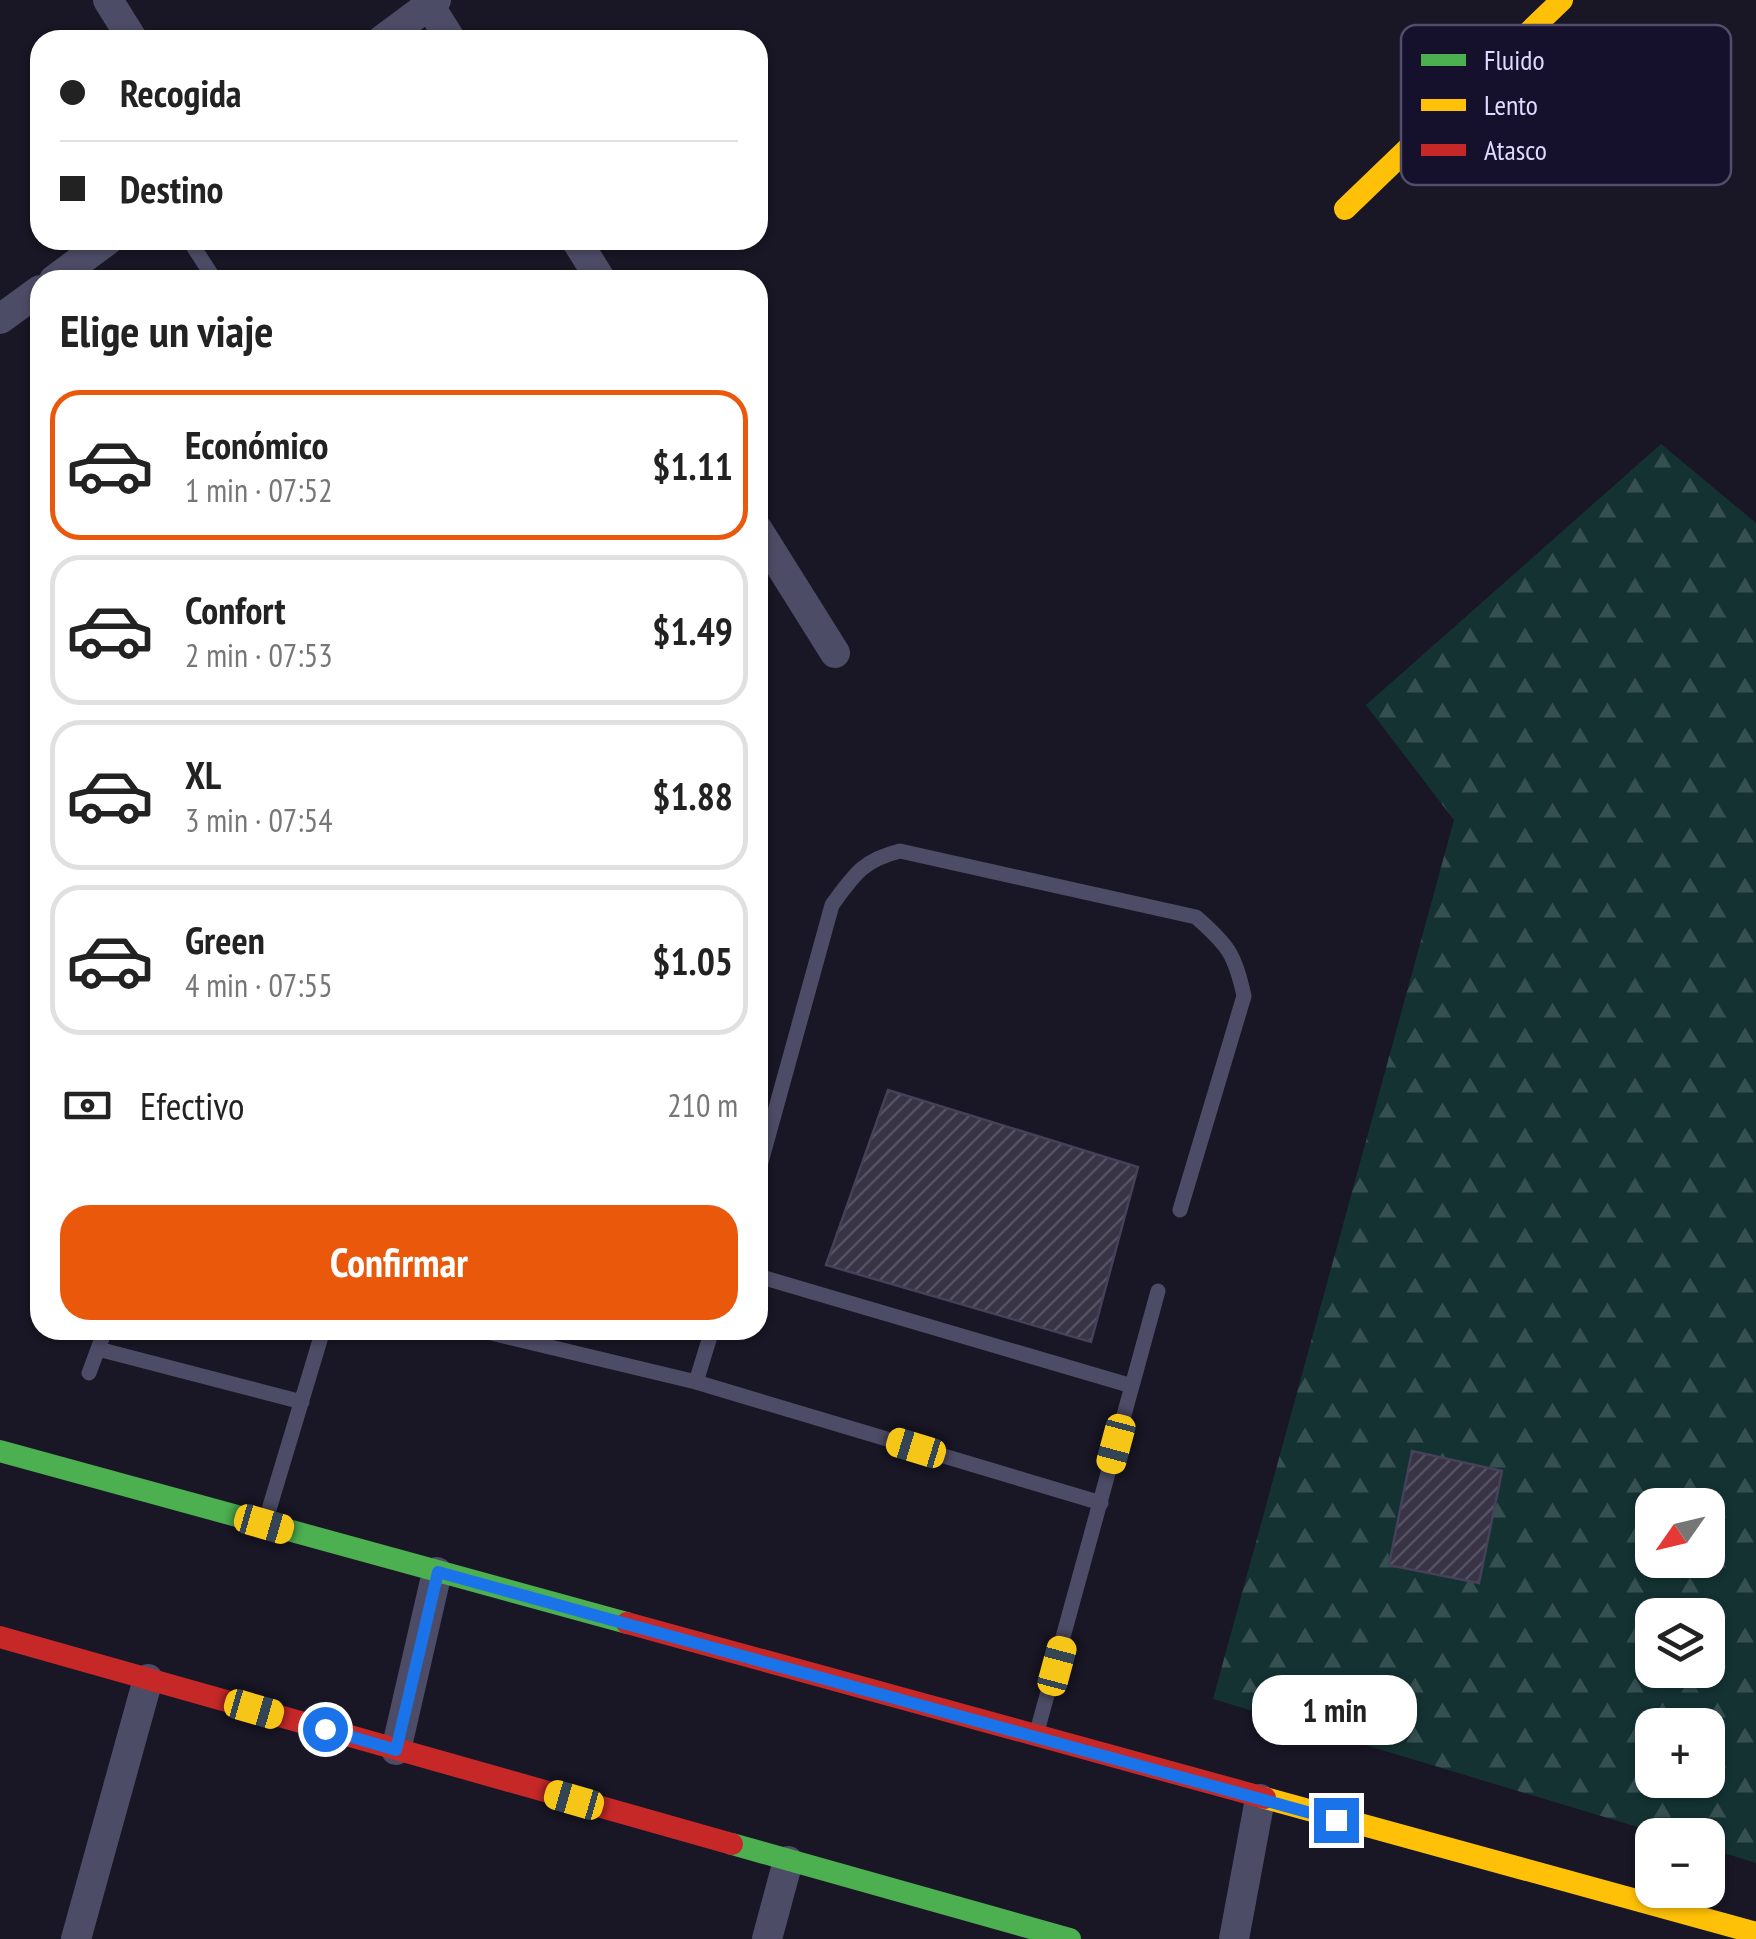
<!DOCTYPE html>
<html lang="es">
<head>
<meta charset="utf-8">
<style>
	:root { --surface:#fff; --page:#f6f6f6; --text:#222; --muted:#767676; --line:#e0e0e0; --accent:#ea580c }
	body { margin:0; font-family:"PT Sans Narrow",sans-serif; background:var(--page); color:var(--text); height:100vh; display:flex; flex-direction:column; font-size:38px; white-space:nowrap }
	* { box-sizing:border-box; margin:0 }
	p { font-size:32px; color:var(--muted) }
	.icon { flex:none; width:55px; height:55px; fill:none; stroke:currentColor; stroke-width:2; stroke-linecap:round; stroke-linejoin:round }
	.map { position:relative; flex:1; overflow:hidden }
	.details { position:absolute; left:30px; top:270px; width:738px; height:1070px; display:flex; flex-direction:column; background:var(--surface); border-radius:30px; box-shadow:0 2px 8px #0004 }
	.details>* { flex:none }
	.guide { position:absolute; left:30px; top:30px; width:738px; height:220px; border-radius:30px; box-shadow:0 2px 8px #0004; display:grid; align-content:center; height:220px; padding:0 30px; background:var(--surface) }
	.needle { width:65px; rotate:236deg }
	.fabs { position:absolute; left:1635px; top:1488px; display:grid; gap:20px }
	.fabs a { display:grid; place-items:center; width:90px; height:90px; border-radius:20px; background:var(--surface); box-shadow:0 2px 8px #0004; font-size:50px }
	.end { position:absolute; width:45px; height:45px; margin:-22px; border:12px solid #1a73e8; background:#fff; box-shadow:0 0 0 5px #fff }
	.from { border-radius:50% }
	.bubble { position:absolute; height:70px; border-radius:30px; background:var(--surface); box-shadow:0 2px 8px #0004; font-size:32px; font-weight:700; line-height:70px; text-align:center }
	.car { position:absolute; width:30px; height:60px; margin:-30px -15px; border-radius:12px; box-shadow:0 0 8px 2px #0007; background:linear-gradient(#f5c518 24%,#345 0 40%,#f5c518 0 76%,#345 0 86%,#f5c518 0) }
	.guide b { display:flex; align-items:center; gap:35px; height:95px; font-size:38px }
	.guide b+b { border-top:2px solid var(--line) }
	.guide i { width:25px; height:25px; background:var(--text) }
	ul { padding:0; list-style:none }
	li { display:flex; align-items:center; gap:30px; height:150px; margin:0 20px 15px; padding:0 10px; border:5px solid var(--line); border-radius:30px }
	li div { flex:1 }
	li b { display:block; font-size:38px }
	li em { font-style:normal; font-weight:700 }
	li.selected { border-color:var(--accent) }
	li>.icon { width:90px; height:90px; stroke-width:1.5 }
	h2 { padding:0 30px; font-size:45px; line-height:120px }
	.pay { display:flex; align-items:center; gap:25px; height:110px; padding:0 30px; font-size:38px }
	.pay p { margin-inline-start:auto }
	.button { display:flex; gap:20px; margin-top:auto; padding:20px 30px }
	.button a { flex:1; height:115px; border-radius:30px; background:var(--accent); color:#fff; font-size:40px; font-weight:700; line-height:115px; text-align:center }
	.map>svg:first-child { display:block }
</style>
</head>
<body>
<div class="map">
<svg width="1756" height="1939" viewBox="0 0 1756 1939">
	<defs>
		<pattern id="forest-firs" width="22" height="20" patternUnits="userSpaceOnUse" patternTransform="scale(2.5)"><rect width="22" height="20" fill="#143232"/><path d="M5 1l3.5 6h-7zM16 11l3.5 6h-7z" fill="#364f51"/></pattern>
		<pattern id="building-hatch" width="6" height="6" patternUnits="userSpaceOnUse" patternTransform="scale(2.5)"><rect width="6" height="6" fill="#383446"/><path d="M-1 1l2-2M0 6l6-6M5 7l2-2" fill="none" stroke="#545162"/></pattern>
	</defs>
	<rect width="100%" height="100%" fill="#191625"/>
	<path fill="url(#forest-firs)" fill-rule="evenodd" d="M1661,444L1756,523V1863L1708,1848V1835H1664L1213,1699L1454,820L1366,705ZM1652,1505H1708V1560H1652ZM1652,1615H1708V1670H1652ZM1652,1725H1708V1780H1652Z"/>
	<path fill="url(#building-hatch)" stroke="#454158" stroke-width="2.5" d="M888,1090L1138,1167L1091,1342L826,1265Z
		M1412,1451L1502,1471L1479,1583L1389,1565Z"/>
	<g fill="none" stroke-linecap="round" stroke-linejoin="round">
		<path stroke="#4d4c66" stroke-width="15" d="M189,240L215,280
			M758,1173L832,905C854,875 863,860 900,851L1196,917C1228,945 1235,954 1244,996L1180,1210
			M758,1276L1132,1386L1038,1728
			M479,1330L696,1382L712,1330
			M98,1349L302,1402
			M89,1373L105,1330
			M696,1382L1101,1503
			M1132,1386L1158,1291
			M267,1516L323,1330"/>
		<path stroke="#4d4c66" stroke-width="30" d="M108,0L133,40
			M429,5L451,40
			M382,40L436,0
			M576,240L601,280
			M54,280L108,240
			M0,319L40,290
			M758,530L835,653
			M396,1750L437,1572
			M76,1939L148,1679
			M767,1939L788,1861
			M1234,1939L1260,1799"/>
		<path stroke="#4caf50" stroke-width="22" d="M0,1451L627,1623
			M732,1844L1070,1939"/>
		<path stroke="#ffc107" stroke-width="22" d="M1345,209L1562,0
			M1265,1798L1756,1933"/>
		<path stroke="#c62828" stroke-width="22" d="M627,1623L1265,1798
			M0,1637L732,1844"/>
	</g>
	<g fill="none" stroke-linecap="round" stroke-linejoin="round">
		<path stroke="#1a73e8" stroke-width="12" d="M325,1729L396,1750L438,1572L1336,1820"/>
	</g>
	<rect x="1401" y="25" width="330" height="160" rx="15" fill="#15102b" stroke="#524d6b" stroke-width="2.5"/>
	<rect x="1421" y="54" width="45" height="12" fill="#4caf50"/>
	<rect x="1421" y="99" width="45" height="12" fill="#ffc107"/>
	<rect x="1421" y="144" width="45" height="12" fill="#c62828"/>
	<g font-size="28" fill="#dfdaff">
		<text x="1484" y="70">Fluido</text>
		<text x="1484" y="115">Lento</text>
		<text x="1484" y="160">Atasco</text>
	</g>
</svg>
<div class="fabs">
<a><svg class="needle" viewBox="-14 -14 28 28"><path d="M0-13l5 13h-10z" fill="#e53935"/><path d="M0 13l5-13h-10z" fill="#767676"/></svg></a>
<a><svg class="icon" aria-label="layers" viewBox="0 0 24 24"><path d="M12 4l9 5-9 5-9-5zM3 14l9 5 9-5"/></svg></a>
<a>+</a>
<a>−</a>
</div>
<i class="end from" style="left:325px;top:1729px"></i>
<i class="end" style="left:1336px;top:1820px"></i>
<div class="bubble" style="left:1252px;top:1675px;width:165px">1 min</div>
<i class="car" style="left:1116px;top:1444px;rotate:195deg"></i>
<i class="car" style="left:916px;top:1448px;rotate:287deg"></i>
<i class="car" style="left:264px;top:1524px;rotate:106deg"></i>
<i class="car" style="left:1057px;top:1666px;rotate:15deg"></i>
<i class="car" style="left:254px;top:1709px;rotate:106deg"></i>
<i class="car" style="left:574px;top:1800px;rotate:286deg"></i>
<div class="guide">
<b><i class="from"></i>Recogida</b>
<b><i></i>Destino</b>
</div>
<section class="details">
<h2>Elige un viaje</h2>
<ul>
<li class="selected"><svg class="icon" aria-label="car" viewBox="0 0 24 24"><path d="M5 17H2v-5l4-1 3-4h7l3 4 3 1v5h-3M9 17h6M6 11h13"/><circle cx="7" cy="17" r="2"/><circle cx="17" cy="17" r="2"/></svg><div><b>Económico</b><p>1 min · 07:52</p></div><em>$1.11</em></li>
<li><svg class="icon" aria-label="car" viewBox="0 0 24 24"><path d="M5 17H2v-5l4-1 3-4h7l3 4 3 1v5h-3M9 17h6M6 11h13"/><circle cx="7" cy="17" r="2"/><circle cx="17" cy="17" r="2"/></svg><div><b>Confort</b><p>2 min · 07:53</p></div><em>$1.49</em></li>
<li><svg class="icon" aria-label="car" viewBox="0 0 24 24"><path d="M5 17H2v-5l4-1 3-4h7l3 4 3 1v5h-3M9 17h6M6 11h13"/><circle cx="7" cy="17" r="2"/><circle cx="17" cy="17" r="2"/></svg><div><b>XL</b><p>3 min · 07:54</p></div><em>$1.88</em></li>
<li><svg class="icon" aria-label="car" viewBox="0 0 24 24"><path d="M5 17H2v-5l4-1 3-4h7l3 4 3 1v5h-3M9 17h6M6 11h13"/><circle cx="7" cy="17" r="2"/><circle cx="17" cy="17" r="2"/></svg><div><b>Green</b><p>4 min · 07:55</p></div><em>$1.05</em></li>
</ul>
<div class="pay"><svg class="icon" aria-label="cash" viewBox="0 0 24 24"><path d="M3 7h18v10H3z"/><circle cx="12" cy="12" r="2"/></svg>Efectivo<p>210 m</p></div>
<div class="button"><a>Confirmar</a></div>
</section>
</div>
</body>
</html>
